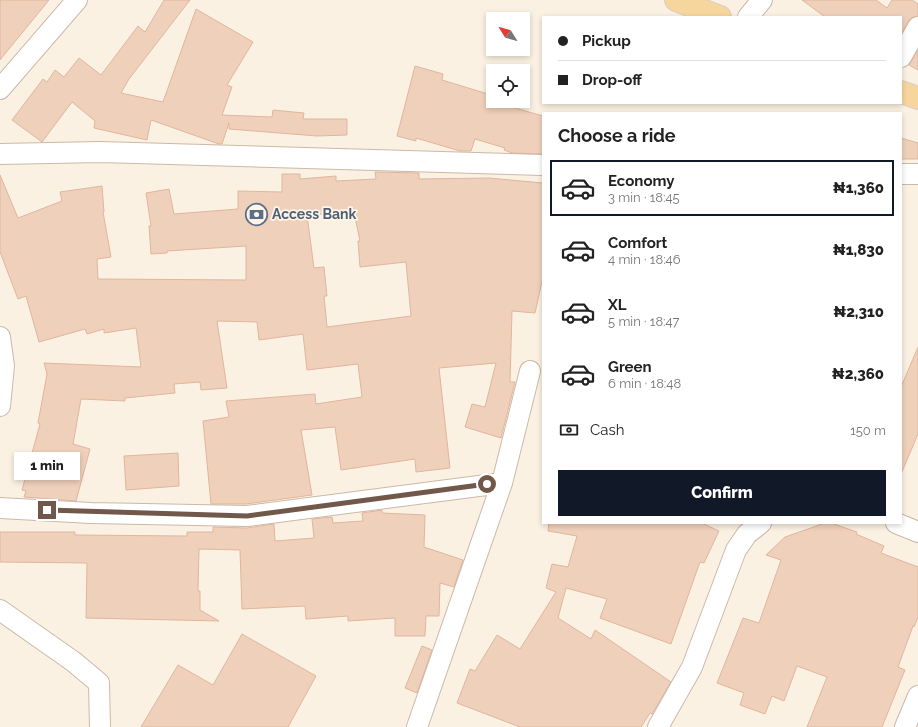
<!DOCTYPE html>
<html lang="en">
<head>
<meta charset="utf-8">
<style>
	:root { --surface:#fff; --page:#f6f6f6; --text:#222; --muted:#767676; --line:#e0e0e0; --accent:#111827 }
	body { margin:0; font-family:Raleway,sans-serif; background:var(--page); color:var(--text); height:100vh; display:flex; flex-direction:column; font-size:15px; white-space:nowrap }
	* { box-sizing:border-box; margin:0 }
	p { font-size:13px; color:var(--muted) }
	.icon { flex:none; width:22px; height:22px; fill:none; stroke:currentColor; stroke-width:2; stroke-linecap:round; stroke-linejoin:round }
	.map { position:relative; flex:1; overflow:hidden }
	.panel { position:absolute; left:542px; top:112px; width:360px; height:412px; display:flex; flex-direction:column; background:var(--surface); border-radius:0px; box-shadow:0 2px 6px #0003 }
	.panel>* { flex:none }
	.hud { position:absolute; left:542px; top:16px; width:360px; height:88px; border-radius:0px; box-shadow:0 2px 6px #0003; display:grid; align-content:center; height:88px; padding:0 16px; background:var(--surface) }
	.needle { width:26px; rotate:307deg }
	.fabs { position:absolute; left:486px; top:12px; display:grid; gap:8px }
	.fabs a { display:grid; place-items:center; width:44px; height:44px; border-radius:0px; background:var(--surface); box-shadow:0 2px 6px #0003; font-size:20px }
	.end { position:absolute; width:18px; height:18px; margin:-9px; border:5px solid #71584a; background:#fff; box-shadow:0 0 0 2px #fff }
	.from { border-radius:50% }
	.bubble { position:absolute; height:28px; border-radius:0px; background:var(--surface); box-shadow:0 2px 6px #0003; font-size:13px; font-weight:800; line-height:28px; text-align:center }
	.hud b { display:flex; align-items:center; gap:14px; height:38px; font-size:15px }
	.hud b+b { border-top:1px solid var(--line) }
	.hud i { width:10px; height:10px; background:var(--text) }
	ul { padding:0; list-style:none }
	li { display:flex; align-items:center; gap:12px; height:56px; margin:0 8px 6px; padding:0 8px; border:2px solid transparent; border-radius:0px }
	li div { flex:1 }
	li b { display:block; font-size:15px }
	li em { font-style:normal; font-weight:800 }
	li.active { border-color:var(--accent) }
	li>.icon { width:36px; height:36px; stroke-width:1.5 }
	h2 { padding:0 16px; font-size:18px; line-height:48px }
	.pay { display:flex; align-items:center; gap:10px; height:44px; padding:0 16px; font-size:15px }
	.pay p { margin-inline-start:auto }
	.button { display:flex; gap:8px; margin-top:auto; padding:8px 16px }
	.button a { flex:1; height:46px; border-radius:0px; background:var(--accent); color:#fff; font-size:16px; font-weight:800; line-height:46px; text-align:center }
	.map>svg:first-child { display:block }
</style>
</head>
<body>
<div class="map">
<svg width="918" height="727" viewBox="0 0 918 727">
	<rect width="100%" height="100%" fill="#fbf1e2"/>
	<path fill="#efd0bb" stroke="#e1b69c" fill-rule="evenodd" d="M0,0H49L0,60Z
		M164,0H190L129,79L121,93L163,102L196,9L253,42L227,85L232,87L222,115L272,117L273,110L304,113L303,119H347V135L317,136L229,129V123L222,144H219L151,120L147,140L94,128L95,121L72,102L42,142L12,120L43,79L47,82L55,70L64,77L79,58L101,75L138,26L145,32Z
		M802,0H876L887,8L892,0H912L918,4V16L913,17L908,21L901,34V17H825Z
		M918,50V70L909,65Z
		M415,66L443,74L442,80L488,94L487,100L543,116V154L512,153L504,150L505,148L475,139L471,151H460L416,138V141L397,136Z
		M901,138L918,143V159H901Z
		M375,172L419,173V179L489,178L543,183V277L535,313L512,311L510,382H515L501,438L465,427L472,404L485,407L496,363L439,368L450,468L416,472L415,459L341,470L335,427L301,430L312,495L246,504H211L203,421L229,417L226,401L315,394L316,404L362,397L358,364L307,370L303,334L259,340L257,322L217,321L227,388L201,390L200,382L174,384L175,393L125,398V401L81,399L73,444L90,449L76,501L24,497L26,491L22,490L40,424L38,423L47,374L44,363L141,367L136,328L104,333V329L87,334L85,329L39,342L26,296L18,299L0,252V175L18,218L62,201L60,192L102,186L104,212H103L111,257L97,259L98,279L246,280V246L167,251V253L151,254L149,226H151L146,193L169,189L174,214L238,209V191L282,192V174H300V179L336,176V181L376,179ZM354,212L360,241H358L360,267L406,262L411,316L327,327L324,296H327L324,267L314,268L307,215Z
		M918,347V434L901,474V387Z
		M178,453L179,486L126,490L124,456Z
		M382,510V513L425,515L424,547L463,560L454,587L440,583L439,616H426L425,636H395V618L348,621V616L306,619L305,606L242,609L240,550L199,549L198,591H200V610L219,621L86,618L87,563L0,562V532H75V535L187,536V532H213V527L247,528L274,524L275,541L314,538L312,519L332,517L333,523L363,521L362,513Z
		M549,523H702L719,531L704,563L700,562L671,644L600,618L607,599L566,588L558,618L591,639L595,630L671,682L652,714L650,713L641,727H520L457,703L470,669L475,671L497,635L520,649L556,592L546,588L552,564L568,567L577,536L548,531Z
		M825,523H831L857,532L856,534L884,546L881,553L918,567V617L914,627L913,626L898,667L905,670L882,727H807L827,677L797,666L784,701L772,696L765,714L740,705L744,693L717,683L743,618L759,623L781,560L766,555L785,537Z
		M242,634L316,676L288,727H141L178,665L213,685Z
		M422,646L432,650L417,693L405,688Z"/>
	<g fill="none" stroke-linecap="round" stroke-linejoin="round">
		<defs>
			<path id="minor" d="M748,17L762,0
				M901,57L918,27
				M0,89L77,0
				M0,154L100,152L543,165
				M901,174H918
				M0,337L4,366L0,406
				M0,508L91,513L247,516L502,483
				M896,523L918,532
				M0,610L74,662L99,683L100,727
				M417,727L502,483L530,371
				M658,727L692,667L736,550L747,534L761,523
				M905,727L918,696"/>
			<path id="major" d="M676,0L720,17
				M901,92L918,98"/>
		</defs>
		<use href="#minor" stroke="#cbb9a9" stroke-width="22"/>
		<use href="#major" stroke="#d7d0cc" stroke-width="24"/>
		<use href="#minor" stroke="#fff" stroke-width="20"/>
		<use href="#major" stroke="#f7d69d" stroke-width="22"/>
	</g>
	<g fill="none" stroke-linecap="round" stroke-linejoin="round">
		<path stroke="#71584a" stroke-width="5" d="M47,510L247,516L487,484"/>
	</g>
	<defs>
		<symbol id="bank-ring" viewBox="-11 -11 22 22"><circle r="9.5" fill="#fef5e8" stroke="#5c6f8a" stroke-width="1.5"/><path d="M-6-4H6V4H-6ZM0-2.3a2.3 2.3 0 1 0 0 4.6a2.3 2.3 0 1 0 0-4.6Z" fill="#5c6f8a"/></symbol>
	</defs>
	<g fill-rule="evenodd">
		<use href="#bank-ring" x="244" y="202" width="25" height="25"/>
	</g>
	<g text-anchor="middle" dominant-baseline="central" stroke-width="3.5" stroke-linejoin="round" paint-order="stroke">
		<g font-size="14" font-weight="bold" fill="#4e5e75" stroke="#fef5e8" text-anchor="start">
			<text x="272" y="214">Access Bank</text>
		</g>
	</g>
</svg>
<div class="fabs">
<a><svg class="needle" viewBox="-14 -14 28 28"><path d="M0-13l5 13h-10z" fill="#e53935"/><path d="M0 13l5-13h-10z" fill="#767676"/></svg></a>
<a><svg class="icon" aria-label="locate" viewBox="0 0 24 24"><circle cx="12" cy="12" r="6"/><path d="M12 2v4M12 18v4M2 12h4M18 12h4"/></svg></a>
</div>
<i class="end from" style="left:487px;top:484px"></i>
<i class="end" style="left:47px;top:510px"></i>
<div class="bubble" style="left:14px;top:452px;width:66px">1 min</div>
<div class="hud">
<b><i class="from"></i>Pickup</b>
<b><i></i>Drop-off</b>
</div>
<section class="panel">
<h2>Choose a ride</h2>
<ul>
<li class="active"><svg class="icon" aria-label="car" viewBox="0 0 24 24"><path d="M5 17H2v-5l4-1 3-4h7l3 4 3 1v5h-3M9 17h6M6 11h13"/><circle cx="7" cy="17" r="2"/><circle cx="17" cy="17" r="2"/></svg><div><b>Economy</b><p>3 min · 18:45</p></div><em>₦1,360</em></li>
<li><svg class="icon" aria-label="car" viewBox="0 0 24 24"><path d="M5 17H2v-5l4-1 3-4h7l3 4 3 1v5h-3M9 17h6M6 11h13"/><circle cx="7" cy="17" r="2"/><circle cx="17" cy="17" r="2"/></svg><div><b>Comfort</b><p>4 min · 18:46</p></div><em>₦1,830</em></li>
<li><svg class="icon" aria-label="car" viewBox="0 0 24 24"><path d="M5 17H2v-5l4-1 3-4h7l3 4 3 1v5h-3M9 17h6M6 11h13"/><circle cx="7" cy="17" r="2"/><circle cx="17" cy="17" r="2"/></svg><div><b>XL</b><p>5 min · 18:47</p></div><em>₦2,310</em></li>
<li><svg class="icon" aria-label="car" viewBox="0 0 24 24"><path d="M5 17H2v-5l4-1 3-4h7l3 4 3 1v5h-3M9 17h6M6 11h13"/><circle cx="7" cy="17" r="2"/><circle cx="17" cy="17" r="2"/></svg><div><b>Green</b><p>6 min · 18:48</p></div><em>₦2,360</em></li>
</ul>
<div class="pay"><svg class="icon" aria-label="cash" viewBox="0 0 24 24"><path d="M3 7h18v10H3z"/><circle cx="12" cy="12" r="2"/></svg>Cash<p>150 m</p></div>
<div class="button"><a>Confirm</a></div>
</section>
</div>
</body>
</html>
